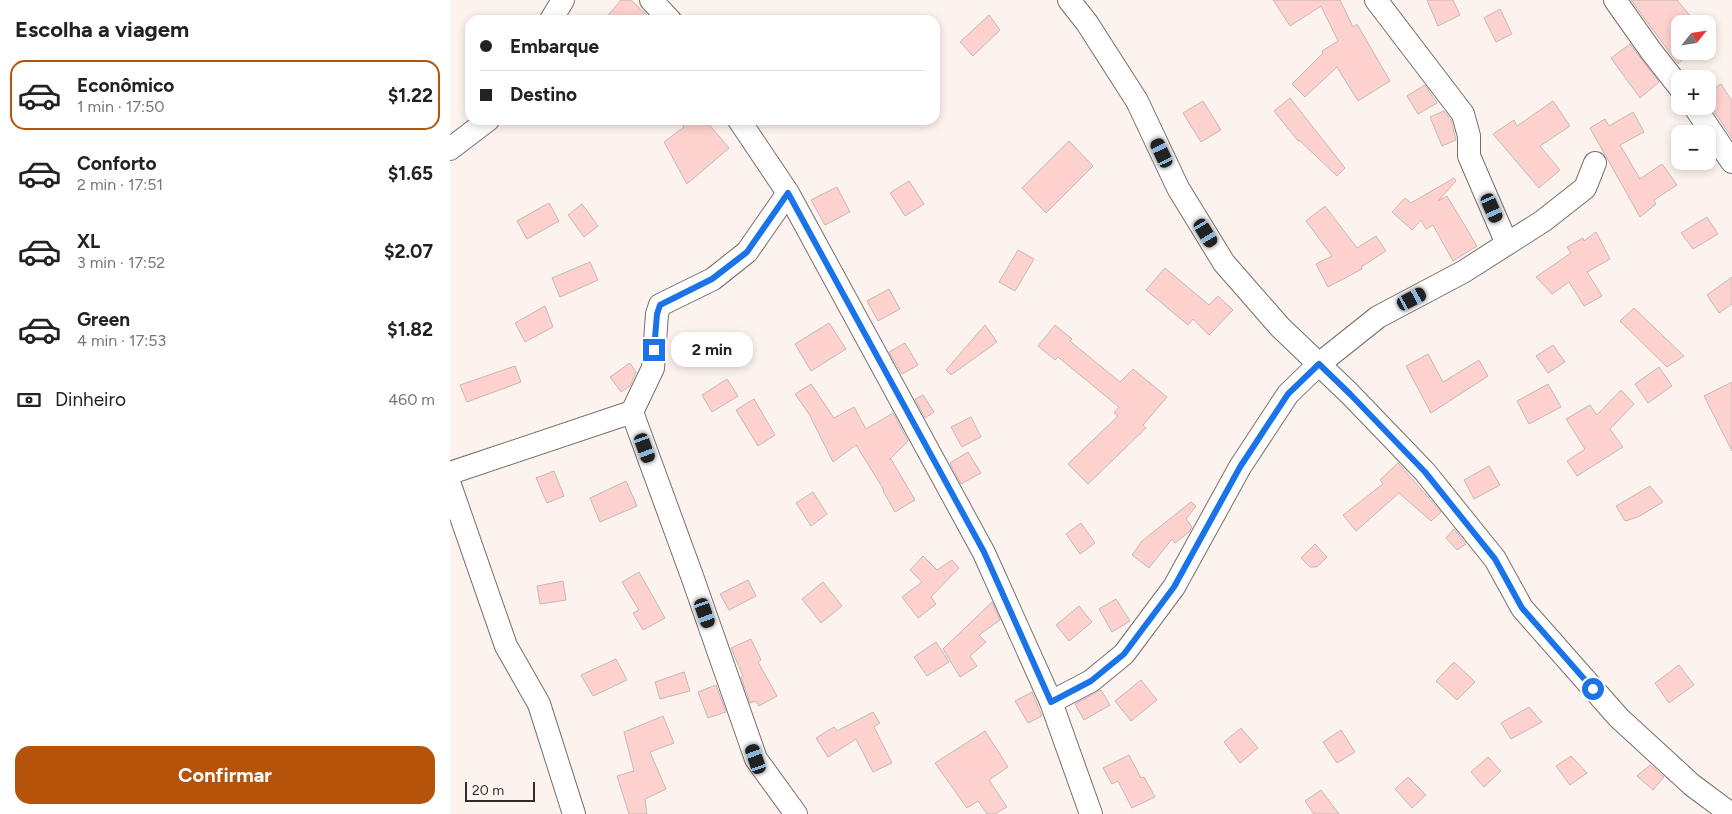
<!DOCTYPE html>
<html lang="pt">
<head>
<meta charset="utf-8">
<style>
	:root { --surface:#fff; --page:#f6f6f6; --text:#222; --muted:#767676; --line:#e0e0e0; --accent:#b45309 }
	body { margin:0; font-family:Figtree,sans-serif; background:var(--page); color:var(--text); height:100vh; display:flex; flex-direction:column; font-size:19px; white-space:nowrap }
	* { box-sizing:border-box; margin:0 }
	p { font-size:16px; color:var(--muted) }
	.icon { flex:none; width:28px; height:28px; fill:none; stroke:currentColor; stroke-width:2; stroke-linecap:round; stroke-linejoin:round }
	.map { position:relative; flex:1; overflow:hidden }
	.drawer { display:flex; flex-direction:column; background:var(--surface); width:450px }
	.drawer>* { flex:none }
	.hud { position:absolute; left:15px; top:15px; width:475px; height:110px; border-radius:15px; box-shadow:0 2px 8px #0003; display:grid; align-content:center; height:110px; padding:0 15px; background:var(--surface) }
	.needle { width:32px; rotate:60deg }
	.fabs { position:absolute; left:1221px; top:15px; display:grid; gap:10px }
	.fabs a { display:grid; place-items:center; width:45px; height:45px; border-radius:10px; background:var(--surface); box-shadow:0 2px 8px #0003; font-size:25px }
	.scale { position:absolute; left:15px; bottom:12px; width:70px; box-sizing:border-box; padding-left:5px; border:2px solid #302b28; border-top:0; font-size:14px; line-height:18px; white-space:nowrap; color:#302b28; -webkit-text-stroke:4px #fdf3ee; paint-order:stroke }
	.end { position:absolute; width:22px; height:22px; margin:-11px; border:6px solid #1a73e8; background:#fff; box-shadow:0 0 0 2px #fff }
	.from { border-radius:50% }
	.bubble { position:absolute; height:35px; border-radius:15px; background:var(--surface); box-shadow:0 2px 8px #0003; font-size:16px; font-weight:700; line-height:35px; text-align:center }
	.car { position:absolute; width:15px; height:30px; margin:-15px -8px; border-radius:6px; box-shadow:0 0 4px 1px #0007; background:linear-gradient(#222 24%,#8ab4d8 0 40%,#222 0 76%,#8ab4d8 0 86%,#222 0) }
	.hud b { display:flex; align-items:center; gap:18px; height:48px; font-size:19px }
	.hud b+b { border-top:1px solid var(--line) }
	.hud i { width:12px; height:12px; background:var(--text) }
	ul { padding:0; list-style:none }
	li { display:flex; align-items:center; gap:15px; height:70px; margin:0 10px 8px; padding:0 5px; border:2px solid transparent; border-radius:15px }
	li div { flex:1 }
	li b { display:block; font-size:19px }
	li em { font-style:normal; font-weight:700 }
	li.active { border-color:var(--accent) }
	li>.icon { width:45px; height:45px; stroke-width:1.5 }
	h2 { padding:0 15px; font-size:22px; line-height:60px }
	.pay { display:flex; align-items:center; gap:12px; height:55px; padding:0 15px; font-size:19px }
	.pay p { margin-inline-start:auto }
	.action { display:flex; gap:10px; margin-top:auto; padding:10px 15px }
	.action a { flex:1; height:58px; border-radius:15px; background:var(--accent); color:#fff; font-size:20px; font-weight:700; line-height:58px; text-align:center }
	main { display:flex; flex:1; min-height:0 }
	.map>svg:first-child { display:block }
</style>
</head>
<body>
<main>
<section class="drawer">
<h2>Escolha a viagem</h2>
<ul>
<li class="active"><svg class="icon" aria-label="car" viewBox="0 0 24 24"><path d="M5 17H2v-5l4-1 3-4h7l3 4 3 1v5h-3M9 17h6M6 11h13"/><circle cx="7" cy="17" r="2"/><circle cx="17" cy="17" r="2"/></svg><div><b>Econômico</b><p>1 min · 17:50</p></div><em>$1.22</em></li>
<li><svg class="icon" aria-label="car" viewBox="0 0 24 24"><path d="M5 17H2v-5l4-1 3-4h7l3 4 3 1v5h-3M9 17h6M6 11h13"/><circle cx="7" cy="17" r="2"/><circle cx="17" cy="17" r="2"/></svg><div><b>Conforto</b><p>2 min · 17:51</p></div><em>$1.65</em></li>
<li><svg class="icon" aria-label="car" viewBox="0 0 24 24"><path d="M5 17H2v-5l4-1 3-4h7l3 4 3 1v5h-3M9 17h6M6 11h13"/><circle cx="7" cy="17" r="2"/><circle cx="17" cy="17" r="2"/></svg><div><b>XL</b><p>3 min · 17:52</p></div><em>$2.07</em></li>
<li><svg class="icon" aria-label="car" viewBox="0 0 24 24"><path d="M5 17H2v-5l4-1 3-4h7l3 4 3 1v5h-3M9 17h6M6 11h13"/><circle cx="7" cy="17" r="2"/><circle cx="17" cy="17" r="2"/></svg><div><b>Green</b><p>4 min · 17:53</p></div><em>$1.82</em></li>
</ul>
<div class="pay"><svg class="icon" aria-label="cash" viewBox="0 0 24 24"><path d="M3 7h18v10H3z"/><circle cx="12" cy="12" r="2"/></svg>Dinheiro<p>460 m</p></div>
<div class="action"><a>Confirmar</a></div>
</section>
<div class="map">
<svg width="1282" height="814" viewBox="0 0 1282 814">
	<rect width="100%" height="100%" fill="#fdf3ee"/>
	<path fill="#fdd1cd" stroke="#c6b8b7" d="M171,0H181L202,20H154Z
		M823,0H890L903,27L907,24L940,81L908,101L887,67L855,97L842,84L873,53L872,51L888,41L871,6L840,26Z
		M977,0H1003L1010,15L988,26Z
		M1181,0H1227L1247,24H1230V51H1242L1228,64Z
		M1050,9L1062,34L1046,42L1034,18Z
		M539,15L550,30L523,56L510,42Z
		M1180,44L1209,82L1190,98L1161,58Z
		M1271,84L1282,101V138L1258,102V93Z
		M975,85L987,103L968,114L957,96Z
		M840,98L895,168L887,176L849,140L848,141L824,111Z
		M753,101L771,130L751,142L733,113Z
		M1103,101L1120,126L1090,146L1110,170L1089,188L1043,134L1064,120L1067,126Z
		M994,111L1001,120L1006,140L992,146L980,117Z
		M1183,112L1194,132L1170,145L1190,179L1212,164L1227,185L1204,200L1206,204L1190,217L1140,128L1155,119L1159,126Z
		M229,120H255L279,148L237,184L214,142L234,127Z
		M619,141L643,166L596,213L572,188Z
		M1004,178L1006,181L988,201L997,196L1027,246L1003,261L983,225L976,229L971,220L962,230L942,212L955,198L961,203Z
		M459,181L474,204L455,216L440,193Z
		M387,187L400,212L375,225L361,200Z
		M99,203L109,221L77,239L67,221Z
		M132,204L148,226L134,237L118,215Z
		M875,206L907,248L926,236L936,251L911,267L912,269L878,287L866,264L882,256L856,221Z
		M1257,217L1268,234L1243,249L1231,233Z
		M1146,232L1160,259L1137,272L1152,296L1134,306L1119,282L1102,294L1086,277L1121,253L1117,247L1133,238L1134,241Z
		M568,250L584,259L565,291L549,282Z
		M140,262L148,280L110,297L102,278Z
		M715,268L759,305L768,296L783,310L759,335L743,319L738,325L696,290Z
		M1282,277V304L1269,313L1257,295Z
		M439,289L450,309L428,321L417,301Z
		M95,306L103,327L75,342L65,323Z
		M1184,308L1234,356L1217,367L1170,321Z
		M379,323L396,349L361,371L345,344Z
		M535,325L547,342L501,375L496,370Z
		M605,325L622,339L620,341L670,382L683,369L717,397L693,425L696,428L638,484L618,464L668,416L664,413L669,407L608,357L605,360L588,346Z
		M455,343L468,365L452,374L439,352Z
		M1103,345L1115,362L1098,373L1086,356Z
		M978,354L993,382L1029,360L1038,376L981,413L956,366Z
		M180,363L186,372L180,386L171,392L160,377Z
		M65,366L71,382L17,402L10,385Z
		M1209,367L1222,386L1198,403L1185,384Z
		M277,379L288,396L262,412L252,395Z
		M1282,382V451L1254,396Z
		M361,384L384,418L404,407L416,429L443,413L458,441L439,460L441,459L465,500L445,512L433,491L434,490L406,445L383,462L359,414L345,394Z
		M1098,384L1111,407L1079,424L1067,401Z
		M1171,390L1184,404L1160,429L1173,447L1127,476L1117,461L1135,449L1116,419L1140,405L1147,415Z
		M473,395L484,412L475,418L465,399Z
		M304,399L325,435L308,446L286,410Z
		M521,417L531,437L512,447L501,427Z
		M518,452L531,473L511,484L500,463Z
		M948,463L991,512L981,521L949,493L906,531L893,515L933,484L930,480Z
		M1039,466L1050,485L1024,499L1014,480Z
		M104,471L114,496L97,503L86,478Z
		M176,481L187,506L150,522L140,498Z
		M1200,486L1213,502L1188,517L1175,521L1166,506Z
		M363,492L377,514L361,526L346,503Z
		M741,502L746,506L736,519L742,527L739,532L725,543L722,539L699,568L682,555L692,541Z
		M631,523L645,543L630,554L616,534Z
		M1004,529L1016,544L1007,550L996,538Z
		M865,544L877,557L867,567H860L851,558Z
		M473,556L487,570L502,560L509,568L481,597L486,604L468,618L452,597L472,582L460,570Z
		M189,572L215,618L193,630L183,613L189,610L172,582Z
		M298,580L306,596L279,610L270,594Z
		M113,581L116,600L90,604L87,586Z
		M373,582L392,606L371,623L352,599Z
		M666,599L680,621L662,632L649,609Z
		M542,602L550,620L529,635L536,642L520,656L527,666L510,677L493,649Z
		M629,606L642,622L619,641L606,625Z
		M301,639L311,660L308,662L327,696L309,706L306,701L300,703L291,677L293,676L281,648Z
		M486,642L499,662L477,676L464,657Z
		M166,659L177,680L143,696L131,675Z
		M1004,662L1025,682L1007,700L986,681Z
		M1229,665L1244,685L1219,703L1205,683Z
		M234,672L240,691L210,699L205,682Z
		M691,680L707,700L681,721L665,701Z
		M266,685L276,712L258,718L248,692Z
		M651,690L660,705L634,720L625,704Z
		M582,692L592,716L578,723L565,701Z
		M1079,707L1092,722L1061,739L1051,723Z
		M423,712L430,723L424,727L442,763L423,772L406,739L378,757L366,738L384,727L387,731Z
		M213,716L224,743L200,752L216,789L195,799L197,814H179L167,776L184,771L174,732Z
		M791,728L808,748L790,763L774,742Z
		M891,730L905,752L887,763L873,742Z
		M535,731L558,767L539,780L557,807L545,814H537L528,801L517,808L485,763Z
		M679,755L691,778L694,777L705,797L682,808L668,781L662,784L653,768Z
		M1121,756L1137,773L1120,785L1106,766Z
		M1038,757L1051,771L1034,787L1021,772Z
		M1200,765L1214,777L1203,790L1187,776Z
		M958,777L976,795L962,808L945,789Z
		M871,790L889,814H864L855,801Z"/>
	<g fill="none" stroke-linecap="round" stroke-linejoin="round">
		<defs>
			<path id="minor" d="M201,0L220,20
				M619,0L637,23L687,101L728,188L774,263L830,327L900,394L975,472L1045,559L1072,608L1169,718L1242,785L1281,814
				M926,0L1013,114L1019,136V156L1057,244
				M1165,0L1201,51L1230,88
				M101,20L113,0
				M1244,106L1282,162
				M289,120L338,193L534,553L601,702L641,814
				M0,149L38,120
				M182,412L242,576L306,759L346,814
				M0,473L182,412L203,368L207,314L210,305L263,279L297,252L338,193
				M0,485L56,646L89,704L124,814
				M601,702L641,681L674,654L724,587L790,467L838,394L869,364L928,317L1013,272L1093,221L1135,188L1145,163"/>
		</defs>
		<use href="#minor" stroke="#796f69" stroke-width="24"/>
		<use href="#minor" stroke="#fff" stroke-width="22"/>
	</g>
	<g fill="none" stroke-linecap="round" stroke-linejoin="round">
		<path stroke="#1a73e8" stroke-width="6" d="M204,350L207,314L210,305L262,279L297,252L338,193L534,552L601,702L641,681L674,654L724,587L790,467L838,394L869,364L900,394L975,472L1045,559L1072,608L1143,689"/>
	</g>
</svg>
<div class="fabs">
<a><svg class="needle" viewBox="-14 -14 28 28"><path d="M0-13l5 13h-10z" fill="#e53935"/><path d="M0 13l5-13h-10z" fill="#767676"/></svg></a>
<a>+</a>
<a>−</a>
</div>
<div class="scale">20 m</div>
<i class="end from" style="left:1143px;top:689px"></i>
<i class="end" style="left:204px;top:350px"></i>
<div class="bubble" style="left:221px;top:332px;width:82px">2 min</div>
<i class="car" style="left:712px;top:153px;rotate:335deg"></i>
<i class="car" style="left:1042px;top:208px;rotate:156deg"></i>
<i class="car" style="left:756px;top:233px;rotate:149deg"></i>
<i class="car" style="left:962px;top:299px;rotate:62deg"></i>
<i class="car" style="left:195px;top:448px;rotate:160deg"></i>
<i class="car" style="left:255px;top:613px;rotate:161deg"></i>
<i class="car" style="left:306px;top:759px;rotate:341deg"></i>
<div class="hud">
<b><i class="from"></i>Embarque</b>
<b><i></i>Destino</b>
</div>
</div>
</main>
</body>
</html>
